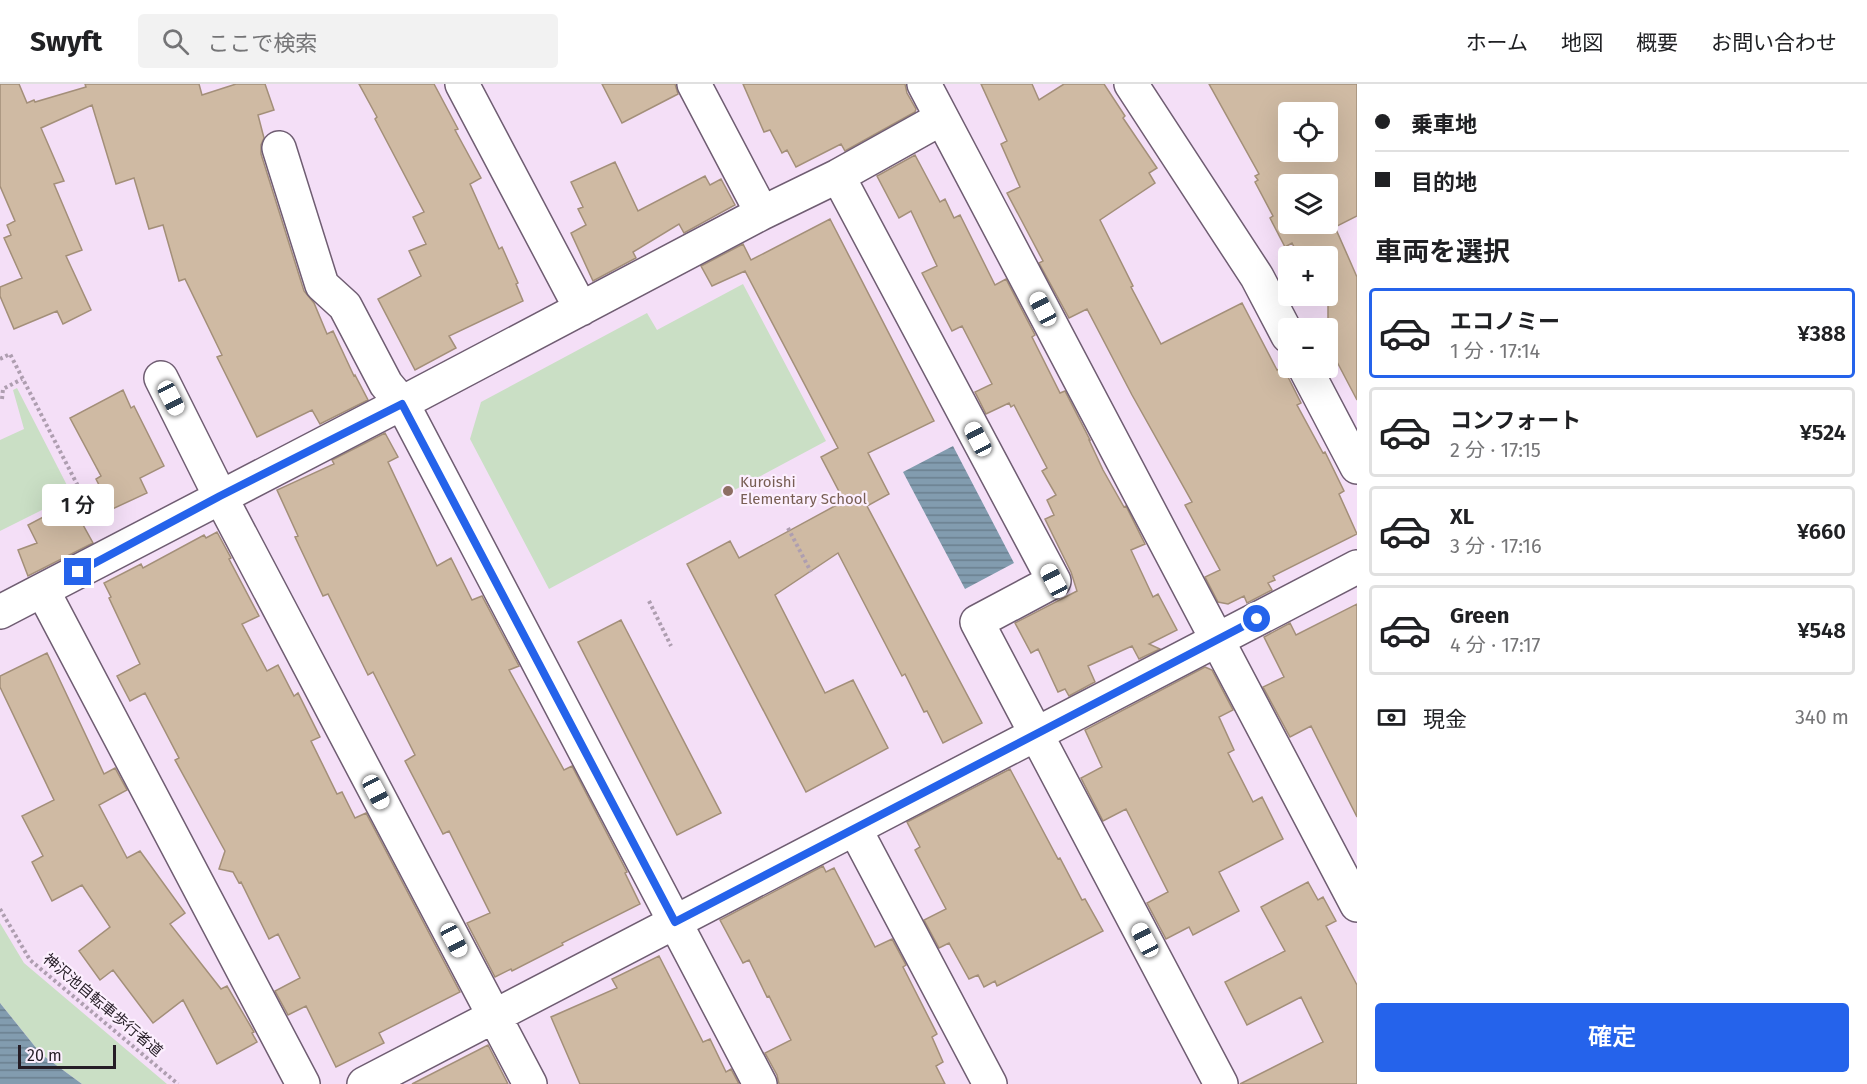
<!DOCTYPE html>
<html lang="ja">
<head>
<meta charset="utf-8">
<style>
	:root { --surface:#fff; --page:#f2f2f2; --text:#202124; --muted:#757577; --line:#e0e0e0; --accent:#2563eb }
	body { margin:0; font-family:"Fira Sans","Noto Sans JP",sans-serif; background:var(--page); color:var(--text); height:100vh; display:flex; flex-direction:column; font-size:22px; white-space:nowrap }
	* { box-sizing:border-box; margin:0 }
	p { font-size:20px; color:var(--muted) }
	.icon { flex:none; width:33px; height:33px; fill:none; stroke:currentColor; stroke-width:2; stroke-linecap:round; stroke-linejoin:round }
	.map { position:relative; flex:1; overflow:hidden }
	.side { display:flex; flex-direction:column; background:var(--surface); width:510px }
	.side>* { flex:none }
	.banner { display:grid; align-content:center; height:132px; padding:0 18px; background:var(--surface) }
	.buttons { position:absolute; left:1278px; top:18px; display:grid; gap:12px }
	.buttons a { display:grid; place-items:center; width:60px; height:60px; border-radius:6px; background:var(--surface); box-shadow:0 6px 24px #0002; font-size:30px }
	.scale { position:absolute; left:18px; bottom:15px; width:98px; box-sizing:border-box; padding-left:6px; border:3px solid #251d26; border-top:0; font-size:16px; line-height:21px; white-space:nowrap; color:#251d26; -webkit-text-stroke:4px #fceffe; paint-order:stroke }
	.end { position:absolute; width:27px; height:27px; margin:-14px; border:8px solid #2563eb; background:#fff; box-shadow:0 0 0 3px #fff }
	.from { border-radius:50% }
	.bubble { position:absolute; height:42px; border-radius:6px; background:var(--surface); box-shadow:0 6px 24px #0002; font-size:20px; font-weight:600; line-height:42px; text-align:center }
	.car { position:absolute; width:18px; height:36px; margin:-18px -9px; border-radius:8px; box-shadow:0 0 4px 2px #0007; background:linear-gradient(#fff 24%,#345 0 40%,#fff 0 76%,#345 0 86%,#fff 0) }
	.banner b { display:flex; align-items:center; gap:21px; height:57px; font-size:22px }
	.banner b+b { border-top:2px solid var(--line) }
	.banner i { width:15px; height:15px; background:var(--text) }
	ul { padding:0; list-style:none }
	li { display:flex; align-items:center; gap:18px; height:90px; margin:0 12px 9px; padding:0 6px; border:3px solid var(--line); border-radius:6px }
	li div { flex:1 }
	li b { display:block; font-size:22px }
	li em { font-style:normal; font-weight:600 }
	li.on { border-color:var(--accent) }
	li>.icon { width:54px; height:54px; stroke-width:1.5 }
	h2 { padding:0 18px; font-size:27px; line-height:72px }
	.pay { display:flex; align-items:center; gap:15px; height:66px; padding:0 18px; font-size:22px }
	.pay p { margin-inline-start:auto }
	.button { display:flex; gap:12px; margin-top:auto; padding:12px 18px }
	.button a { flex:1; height:69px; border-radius:6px; background:var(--accent); color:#fff; font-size:24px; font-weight:600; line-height:69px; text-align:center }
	header { display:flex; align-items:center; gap:36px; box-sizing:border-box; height:84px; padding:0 30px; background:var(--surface); border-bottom:2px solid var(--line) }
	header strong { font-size:28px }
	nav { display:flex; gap:33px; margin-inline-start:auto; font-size:21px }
	.search { width:420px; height:54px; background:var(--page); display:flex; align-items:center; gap:15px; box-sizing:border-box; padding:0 21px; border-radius:6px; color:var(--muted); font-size:22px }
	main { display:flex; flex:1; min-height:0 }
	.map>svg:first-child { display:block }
</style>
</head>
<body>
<header>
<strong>Swyft</strong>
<div class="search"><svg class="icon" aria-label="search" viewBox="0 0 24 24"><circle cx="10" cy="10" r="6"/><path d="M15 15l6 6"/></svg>ここで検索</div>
<nav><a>ホーム</a><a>地図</a><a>概要</a><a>お問い合わせ</a></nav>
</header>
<main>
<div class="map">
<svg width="1357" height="1000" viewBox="0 0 1357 1000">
	<defs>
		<pattern id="water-rules" width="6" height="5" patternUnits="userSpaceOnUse" patternTransform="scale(1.5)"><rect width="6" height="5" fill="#829caf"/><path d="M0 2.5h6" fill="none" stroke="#6a7f8e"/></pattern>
	</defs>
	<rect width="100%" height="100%" fill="#f4dff7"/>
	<path fill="#cadfc5" d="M743,200L826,357L549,505L470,355L481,318L647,229L657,246Z
		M17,304L72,411L0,447V356L24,345L13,306Z
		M0,839L24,879L167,1000H82L41,970L0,919Z"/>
	<path fill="url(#water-rules)" d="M953,362L1014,479L965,505L903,388Z
		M0,919L41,970L82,1000H0Z"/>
	<path fill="#cfbaa3" stroke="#a38f79" stroke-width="1.5" fill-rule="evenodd" d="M0,0H19L27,19L34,16L35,18L86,3L85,0H199L202,11L236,0H265L274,26L258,31L264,54L261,61V70L304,207L314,219L327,250L333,247L354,292L355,291L368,316L320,340L312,326L257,353L217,273L222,271L185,195L179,197L163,141L149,145L134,94L116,100L92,21L41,44L64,97L54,100L82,166L66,172L91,226L63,240L57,227L14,245L0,212V203L22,194L4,154L11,151L7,141L15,137L0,102Z
		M359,0H434L458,45L455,46L481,94L470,100L499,165L502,163L518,199L516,200L523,217L449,252L456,264L415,286L378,215L421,192L409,167L426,160L413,133L424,128L375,35L377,33Z
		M602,0H675L678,10L622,39Z
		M743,0H905L907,9L916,25L915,28L845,67L841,60L796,83L787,66L782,69L770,46L764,48Z
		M981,0H1032L1039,16L1064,0H1104L1125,32L1123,34L1157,84L1149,89L1155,99L1100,136L1133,202L1131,203L1161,260L1242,219L1277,286L1283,283L1301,319L1297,321L1323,369L1325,368L1344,407L1339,410L1357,450L1273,492L1275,496L1268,499L1272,506L1247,519L1244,512L1228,520L1218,518L1205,493L1220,486L1185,421L1192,418L1132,311L1087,225L1069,234L1039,179L1043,177L1007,109L1020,103L1001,60L1007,57Z
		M1209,0H1357V132L1335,143L1357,193V316L1336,276L1328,280V219L1324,212H1328V172H1307L1303,163L1296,167L1292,159L1285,163L1270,134L1273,132L1255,98L1258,96L1255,92L1259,90ZM1288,28H1328V68H1288ZM1288,100H1328V140H1288Z
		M915,71L940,118L945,115L954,134L960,131L995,201L1006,195L1035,251L1032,253L1060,309L1065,307L1090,356H1089L1103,386L1124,423L1126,422L1145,460L1131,466L1153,513L1158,510L1177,546L1149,560L1160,565L1139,575L1132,562L1088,582L1095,598L1069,612L1065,605L1058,608L1038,565L1031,569L1015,539L1077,507L1071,488L1045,435L1054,431L1047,416L1056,411L1042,387L1047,384L1014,321L1011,323L1009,319L986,330L975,308L992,300L962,242L952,247L922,189L937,182L911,127L899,134L877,92Z
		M615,78L638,127L705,92L710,101L721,95L735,121L684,149L679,140L633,168L636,174L593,197L571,149L586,141L578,125L583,123L571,98Z
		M830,135L934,337L868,369L889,410L867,422L982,639L943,659L927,627L924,628L905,590L902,592L838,469L775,511L825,609L853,596L888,664L806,708L687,480L730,457L739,474L844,417L821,373L838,364L745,187L712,202L701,182L743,160L751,176Z
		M123,306L131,324L134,322L164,382L140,394L147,409L82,439L93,459L28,492L18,466L37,459L28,441L100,403L96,395L101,392L70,334Z
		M385,349L398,373L388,378L437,482L451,474L472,516L482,512L519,582L509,586L564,686L572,682L627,788L625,789L640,820L562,859L563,861L512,887L511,885L495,893L467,839L490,829L449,747L443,750L405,677L415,671L373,588L368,591L328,510L323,512L295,453L298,452L277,406L334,380L332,376Z
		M217,448L231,474L229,475L259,532L242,540L267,587L278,581L294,612L298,609L320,653L311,657L337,710L342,708L355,734L366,729L460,908L379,949L384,959L336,983L306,922L288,931L275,907L300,894L278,850L269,855L241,798L239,799L233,788L219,785L225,767L175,676L179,674L145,609L130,617L117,592L140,580L109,514L111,513L104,499L141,480L143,484L204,451L206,454Z
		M1357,520V733L1311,642L1290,653L1263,603L1284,593L1264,553L1290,539L1296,551Z
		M621,536L721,729L677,751L578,558Z
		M47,569L104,690L115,684L127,706L99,721L127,774L140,767L185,829L170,840L221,905L227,902L254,948L252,949L257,958L217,980L183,916L153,939L113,886L100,896L79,867L110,843L82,801L52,817L32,778L43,772L22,732L54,716L0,603V592Z
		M1205,583L1212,586L1233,626L1219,633L1234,666L1228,669L1253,718L1262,713L1283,755L1219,788L1239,827L1193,851L1189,843L1166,855L1147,819L1168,808L1126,725L1103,737L1081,694L1102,683L1085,646Z
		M1010,685L1058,775L1060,774L1082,816L1085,815L1103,847L997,902L995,897L984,903L978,891L969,895L949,859L939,864L924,836L946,825L915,766L920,763L907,738Z
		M823,782L826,788L834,784L875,863L892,855L906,881L903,883L937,950L932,953L943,978L936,982L945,1000H779L777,991L765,969L791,956L769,912L767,913L749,876L743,879L720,836Z
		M1308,798L1318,816L1323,813L1336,837L1326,842L1357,901V1000H1240L1323,958L1301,913L1247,941L1225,898L1285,867L1261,823Z
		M659,872L703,958L710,955L726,988L731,985L739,1000H580L551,933L617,904L612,895Z
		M488,961L508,1000H412Z"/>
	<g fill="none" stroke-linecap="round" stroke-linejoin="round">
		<defs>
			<path id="street" d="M462,0L581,225
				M694,0L762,129
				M924,0L1357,821
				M1131,0L1257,193L1288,252
				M279,64L322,201L345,222L386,300L402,319L412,338L760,1000
				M838,92L1054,497L977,538L1221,1000
				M1305,284L1357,383
				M161,294L220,412L530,1000
				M43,507L303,1000
				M0,528L402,319L762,129L838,92L942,34
				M855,745L990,1000
				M364,1000L1357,483"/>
		</defs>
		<use href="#street" stroke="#6f5d72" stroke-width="36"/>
		<path stroke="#ae9eb0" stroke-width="4" stroke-dasharray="3 3" stroke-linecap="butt" d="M0,275L10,270L97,439
			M2,315L3,305L22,295
			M788,444L811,488
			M649,517L671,562
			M0,825L30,876L178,1000"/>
		<use href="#street" stroke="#fff" stroke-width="33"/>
	</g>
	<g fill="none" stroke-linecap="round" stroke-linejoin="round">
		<path stroke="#2563eb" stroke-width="8" d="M78,488L220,412L402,320L675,838L1257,535"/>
	</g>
	<circle fill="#8d6e63" stroke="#fceffe" stroke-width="2" cx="728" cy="407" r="6"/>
	<g text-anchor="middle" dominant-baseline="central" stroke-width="4.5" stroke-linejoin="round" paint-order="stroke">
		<g font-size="15" fill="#785e54" stroke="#fceffe" text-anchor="start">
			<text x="740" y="398">Kuroishi<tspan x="740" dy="17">Elementary School</tspan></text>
		</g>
		<g font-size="15" fill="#251d26" stroke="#fceffe">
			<text transform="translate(103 921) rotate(40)">神沢池自転車歩行者道</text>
		</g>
	</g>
</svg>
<div class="buttons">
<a><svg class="icon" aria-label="locate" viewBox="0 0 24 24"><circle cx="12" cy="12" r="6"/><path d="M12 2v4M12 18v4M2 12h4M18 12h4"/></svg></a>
<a><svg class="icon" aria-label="layers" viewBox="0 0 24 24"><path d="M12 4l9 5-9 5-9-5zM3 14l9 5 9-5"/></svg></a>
<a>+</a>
<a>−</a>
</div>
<div class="scale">20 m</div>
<i class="end from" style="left:1257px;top:535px"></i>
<i class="end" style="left:78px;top:488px"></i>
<div class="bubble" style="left:42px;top:400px;width:72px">1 分</div>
<i class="car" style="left:1043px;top:225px;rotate:332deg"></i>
<i class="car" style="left:171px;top:314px;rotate:153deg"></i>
<i class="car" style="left:978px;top:355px;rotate:332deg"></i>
<i class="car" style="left:1054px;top:497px;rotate:332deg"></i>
<i class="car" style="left:376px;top:708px;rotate:152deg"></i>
<i class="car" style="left:454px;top:856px;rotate:152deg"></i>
<i class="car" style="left:1145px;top:856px;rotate:332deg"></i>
</div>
<section class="side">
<div class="banner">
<b><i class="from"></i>乗車地</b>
<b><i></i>目的地</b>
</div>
<h2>車両を選択</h2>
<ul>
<li class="on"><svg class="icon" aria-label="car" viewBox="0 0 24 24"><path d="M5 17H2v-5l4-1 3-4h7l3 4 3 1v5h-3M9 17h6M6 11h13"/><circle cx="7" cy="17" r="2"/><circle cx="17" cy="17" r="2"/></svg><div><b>エコノミー</b><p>1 分 · 17:14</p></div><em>¥388</em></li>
<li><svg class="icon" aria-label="car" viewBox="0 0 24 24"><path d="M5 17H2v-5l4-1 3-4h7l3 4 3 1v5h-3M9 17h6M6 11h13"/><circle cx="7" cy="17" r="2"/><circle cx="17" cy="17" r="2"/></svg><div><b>コンフォート</b><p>2 分 · 17:15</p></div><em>¥524</em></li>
<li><svg class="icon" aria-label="car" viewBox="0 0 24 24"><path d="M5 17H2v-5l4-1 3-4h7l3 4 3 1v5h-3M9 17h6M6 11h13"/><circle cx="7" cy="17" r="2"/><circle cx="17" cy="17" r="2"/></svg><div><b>XL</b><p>3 分 · 17:16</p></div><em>¥660</em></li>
<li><svg class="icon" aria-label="car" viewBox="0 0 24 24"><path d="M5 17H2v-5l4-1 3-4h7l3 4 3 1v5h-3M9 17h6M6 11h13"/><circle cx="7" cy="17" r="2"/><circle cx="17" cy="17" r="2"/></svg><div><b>Green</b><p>4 分 · 17:17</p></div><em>¥548</em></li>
</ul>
<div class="pay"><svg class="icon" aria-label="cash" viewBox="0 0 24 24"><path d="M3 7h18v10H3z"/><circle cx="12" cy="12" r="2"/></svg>現金<p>340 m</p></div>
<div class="button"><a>確定</a></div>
</section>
</main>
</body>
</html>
